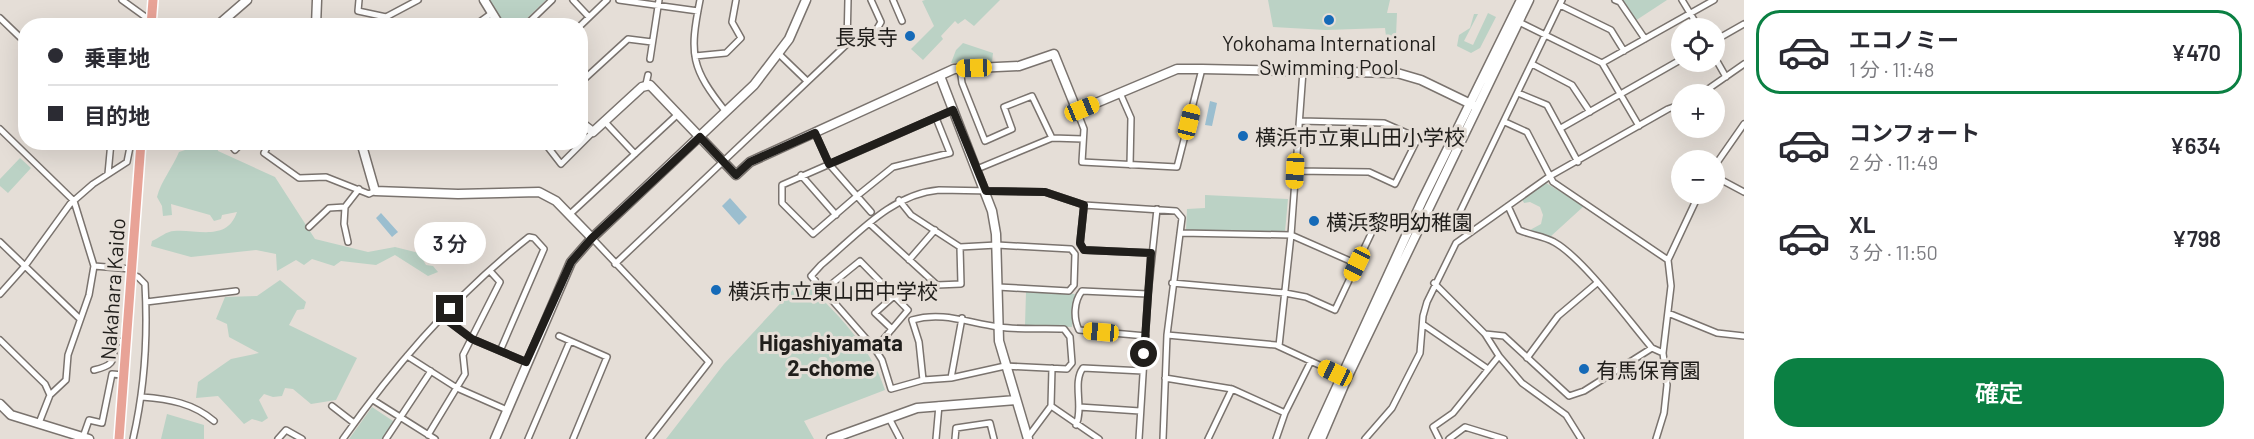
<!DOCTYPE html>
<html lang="ja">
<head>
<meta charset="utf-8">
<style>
	:root { --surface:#fff; --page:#f7f7f7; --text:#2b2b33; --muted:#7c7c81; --line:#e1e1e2; --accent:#0b8043 }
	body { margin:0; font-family:Barlow,"Noto Sans JP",sans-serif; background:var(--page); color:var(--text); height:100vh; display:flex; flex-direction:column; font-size:22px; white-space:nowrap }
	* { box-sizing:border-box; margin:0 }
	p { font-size:20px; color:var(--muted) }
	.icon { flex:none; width:33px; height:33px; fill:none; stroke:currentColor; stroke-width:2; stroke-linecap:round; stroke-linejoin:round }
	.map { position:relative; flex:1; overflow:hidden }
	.side { display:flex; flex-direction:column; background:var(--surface); width:510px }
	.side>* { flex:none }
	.guide { position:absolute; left:18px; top:18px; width:570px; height:132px; border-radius:24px; box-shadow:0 6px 24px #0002; display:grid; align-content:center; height:132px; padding:0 30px; background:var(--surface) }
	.controls { position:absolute; left:1671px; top:18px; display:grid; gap:12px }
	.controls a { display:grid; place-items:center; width:54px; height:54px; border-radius:50%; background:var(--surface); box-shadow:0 6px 24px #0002; font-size:30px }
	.end { position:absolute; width:27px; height:27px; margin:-14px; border:8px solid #201e1b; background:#fff; box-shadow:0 0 0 3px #fff }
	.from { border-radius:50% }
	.bubble { position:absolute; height:42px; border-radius:21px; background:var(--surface); box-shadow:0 6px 24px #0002; font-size:20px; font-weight:600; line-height:42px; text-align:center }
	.car { position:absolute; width:18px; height:36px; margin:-18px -9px; border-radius:8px; box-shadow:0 0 4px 2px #0007; background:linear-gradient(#f5c518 24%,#345 0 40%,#f5c518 0 76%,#345 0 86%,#f5c518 0) }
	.guide b { display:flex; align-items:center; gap:21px; height:57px; font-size:22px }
	.guide b+b { border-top:2px solid var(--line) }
	.guide i { width:15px; height:15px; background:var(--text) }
	ul { padding:10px 0 0; list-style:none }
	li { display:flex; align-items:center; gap:18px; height:84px; margin:0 12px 9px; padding:0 18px; border:3px solid transparent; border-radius:24px }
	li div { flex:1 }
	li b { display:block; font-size:22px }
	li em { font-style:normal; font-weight:600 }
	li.current { border-color:var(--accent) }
	li>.icon { width:54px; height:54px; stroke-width:1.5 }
	.cta { display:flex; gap:12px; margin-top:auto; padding:12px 30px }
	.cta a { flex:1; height:69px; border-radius:24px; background:var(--accent); color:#fff; font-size:24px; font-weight:600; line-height:69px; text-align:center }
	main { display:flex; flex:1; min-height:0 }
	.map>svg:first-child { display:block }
</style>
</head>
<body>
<main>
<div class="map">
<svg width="1744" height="439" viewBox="0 0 1744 439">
	<rect width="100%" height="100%" fill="#e5ded7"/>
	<path fill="#bbd2c5" d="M489,0H546L520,25L506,26Z
		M925,0H1000L974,26L965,19L958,24L955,21L941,36L943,39L923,60L911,49L934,26L922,1Z
		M1268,0H1390L1387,13H1397L1396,36H1386L1385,28L1326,30L1273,27Z
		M1622,0H1667L1635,21Z
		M1488,13L1496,17L1480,48L1471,53L1457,46L1459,35L1470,28L1474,14H1478L1464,41L1473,45Z
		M963,43L993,53L992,62L951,63L956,50Z
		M206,143H217L218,151L275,177L315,239L368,252L395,247L419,253L426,265L433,266L438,272L428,276L395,255L376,265L341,261L334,266L312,259L304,265L296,260L277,271L276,254L256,250L191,257L151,246L152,241C159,238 167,231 174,231C197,229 227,242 237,212L222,215L221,219L214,221L210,215L171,204L172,215L163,216L162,206L157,197C161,181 173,167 179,152Z
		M20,158L31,168L8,193L0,186V179Z
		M1546,183L1584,206L1550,237L1530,230L1541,224L1543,215L1540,207L1530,202L1524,203L1522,199Z
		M1205,195L1288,199L1285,232L1186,230L1187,209L1205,208Z
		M803,279C836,314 870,344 885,390L804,421L814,439H666L724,364Z
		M280,280L306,302L304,309L297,310L289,325L357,358L336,400L311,404L293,389L285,388L282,396L273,397L264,394L259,400L268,418L262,422L252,419L244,424L218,396L196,398L198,382L231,359L259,353L229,337L227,324L216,319L225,297L257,296Z
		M1026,292L1075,294L1072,327L1025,325Z
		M372,407L396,423L386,439H349Z
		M167,414L204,425V439H161Z"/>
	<path fill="#9bbecf" d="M1210,101L1217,103L1212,126L1205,125Z
		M730,198L747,217L739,225L722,206Z
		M381,213L398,232L392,237L376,218Z"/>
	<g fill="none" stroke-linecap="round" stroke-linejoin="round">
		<defs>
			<path id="street" d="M122,0L158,26
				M359,0L358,11L386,17L418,0
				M573,0L589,17
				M619,0L698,11
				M700,0C689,55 691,68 726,112
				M893,0L902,21
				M1615,0L1620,2L1645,39
				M1682,0L1699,28
				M1560,5L1611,30L1624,51
				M0,18L26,43
				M1517,21L1602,63L1714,0
				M474,26L492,13
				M525,26L552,0
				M580,26L607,0
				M1714,41L1744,24
				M847,44C865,44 873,37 881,22L871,0
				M779,54L807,81
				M695,56L726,53L741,38L732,22L736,0
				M1714,56L1726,77
				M650,59L659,0
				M1602,63L1639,126
				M1532,64L1572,85L1590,112
				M960,68L962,83L985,141L1012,129L1004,107L1032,96L1052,138
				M580,83L628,39L652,42
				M646,84L648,75
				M1120,93L1131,118L1130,165
				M1518,93L1547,105L1578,162
				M1701,94L1744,64
				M1077,111L1084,129L1082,162L1177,167L1202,69
				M605,122L635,154
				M1505,122L1527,132L1553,182L1668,260
				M1561,128L1682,59
				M0,129L74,201L94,266L89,295L68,355L66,380L50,395
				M815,133L829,164L857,196L893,167L950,153L936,118
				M229,142L235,150L243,142
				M270,142L264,153L299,178L326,177L369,194L375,191
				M323,142H328
				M544,142L561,164L593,132
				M1714,167L1744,124
				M977,169L1052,138L1083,139
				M1295,171L1369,172L1395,184L1418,138L1384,123L1300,121
				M108,174L111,142
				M801,175L836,215
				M1714,176L1744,192
				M899,200L911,215L960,247L997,245L1071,249L1075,254L1074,285L1069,291L998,287
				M1084,205L1080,244L1084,250L1151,253
				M1508,206L1519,230C1530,235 1544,236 1554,242C1583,258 1629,321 1652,348L1663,353
				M345,207L344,224L348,242
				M871,212L857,196L813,234L782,203V185L953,110
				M569,215L678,114
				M870,224L937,285L961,284L960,247
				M309,227L329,208L345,207L359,189
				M1469,232L1460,212L1562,0
				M1180,233L1291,235L1357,264
				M592,238L709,362L649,439
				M0,242L80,319
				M909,260L935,230
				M615,264L847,44L848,0
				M94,266L131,269
				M131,274L138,277L145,284C148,337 145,387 133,439
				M1172,283L1285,293L1306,297L1335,310L1378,219
				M1434,283L1485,334L1499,356L1453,413L1433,427L1439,439
				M823,291L860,261L908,310L875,349
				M0,294L25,266L70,204L93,184L127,162L131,142
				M146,302L236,291
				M1668,313L1717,333L1744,336
				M444,317L472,339L526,362
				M1424,325L1488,369
				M892,329L875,313L894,296
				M1485,334L1504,336L1569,396L1584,391L1652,348
				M1167,335L1276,345L1343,376
				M559,336L607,357L573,439
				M1146,336L1079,330C1073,318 1074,301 1082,291L1148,294
				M0,340L45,384L50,395L39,423
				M1279,346L1291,235L1303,71
				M407,356L457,388L507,410
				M1499,356L1522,383L1566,415L1581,439
				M1527,358L1558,316L1597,283
				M94,370C115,365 113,362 115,341L126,342
				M951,378L962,318
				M1165,378L1232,389L1285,413
				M923,380L919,342L912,320C943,311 968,323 999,327C1020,330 1043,328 1064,329L1070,337L1072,363L1067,369L1005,366L951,378L923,380L891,389L882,360L875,349L811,276L821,265C857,235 891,194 939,190L1045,192L1084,205L1176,211L1182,218L1167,335L1163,439
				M142,397C169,399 193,403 214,421
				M373,400L435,439
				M332,406L354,423
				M1051,406L1099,439
				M1079,407L1140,411
				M889,418L900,439
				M1076,425C1084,408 1072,382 1083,368L1143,371
				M428,435L465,374L463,355L500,282L490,271
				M83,437L89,420L102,423L112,374L123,375
				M1028,437L1051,406L1052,368
				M278,439L286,430L302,439
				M343,439C395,365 458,293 529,237L534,238L544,249L500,351
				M386,439L431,371
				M528,439L570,341
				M936,439L939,405
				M955,439L956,428L990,423L994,439
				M1139,439L1148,294L1157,209
				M1208,439L1232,389
				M1276,439L1285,413L1311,361
				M1365,439L1392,408L1420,353L1423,316L1427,302L1456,243L1550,176L1668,109L1682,104
				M1449,439L1465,427L1504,439
				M1656,439L1664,413L1667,385L1663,353L1671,286L1668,260L1699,194"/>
			<path id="secondary" d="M484,0L500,26
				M217,26L247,0
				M316,26L317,0
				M940,76L992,211L996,234L999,341L1028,439
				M580,122L593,132L642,87L650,85L736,175L750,162L954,69L1019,66L1054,54L1077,111L1177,69H1202L1397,73L1421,80L1477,107
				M361,142L375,191L458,194L539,192L556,201L592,238
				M0,404L11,415L89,439
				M495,439L571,262L592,238L754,85L789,39L806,0
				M831,439L917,408L1016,400
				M1313,439L1422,201L1521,0
				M1321,439L1347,378L1529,0"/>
			<path id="primary" d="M151,26L153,0
				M119,439L141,142"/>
		</defs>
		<use href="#street" stroke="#7a736e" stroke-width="8"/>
		<use href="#secondary" stroke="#7a736e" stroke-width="11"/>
		<use href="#primary" stroke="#fff" stroke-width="12"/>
		<use href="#street" stroke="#fff" stroke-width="5"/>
		<use href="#secondary" stroke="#fff" stroke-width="8"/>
		<use href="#primary" stroke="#e8a397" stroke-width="9"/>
	</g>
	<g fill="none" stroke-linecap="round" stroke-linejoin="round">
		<path stroke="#201e1b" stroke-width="8" d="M450,309L444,318L472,339L526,362L571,262L592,238L700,137L736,175L750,162L815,133L829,164L953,110L986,191L1045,192L1084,205L1080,243L1084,250L1151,253L1144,354"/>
	</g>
	<g fill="#156ab8" stroke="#e5ded7" stroke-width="2">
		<circle cx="1329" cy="20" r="6"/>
		<circle cx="910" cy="36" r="6"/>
		<circle cx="1243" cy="136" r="6"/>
		<circle cx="1314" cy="221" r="6"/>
		<circle cx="716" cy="290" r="6"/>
		<circle cx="1584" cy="369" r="6"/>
	</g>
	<g text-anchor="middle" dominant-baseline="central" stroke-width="6" stroke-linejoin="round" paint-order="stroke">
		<g font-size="21" fill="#201e1b" stroke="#e5ded7" text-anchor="start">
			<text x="898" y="36" text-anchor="end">長泉寺</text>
			<text x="1329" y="42" text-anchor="middle">Yokohama International<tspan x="1329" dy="24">Swimming Pool</tspan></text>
			<text x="1255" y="136">横浜市立東山田小学校</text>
			<text x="1326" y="221">横浜黎明幼稚園</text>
			<text x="728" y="290">横浜市立東山田中学校</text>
			<text x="1596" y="369">有馬保育園</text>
		</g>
		<g font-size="21" fill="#201e1b" stroke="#e5ded7">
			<text transform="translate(112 289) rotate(-86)">Nakahara Kaido</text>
		</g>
		<g font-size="22" font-weight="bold" fill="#201e1b" stroke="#e5ded7">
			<text x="831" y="342">Higashiyamata<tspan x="831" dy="25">2-chome</tspan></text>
		</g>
	</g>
</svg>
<div class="controls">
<a><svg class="icon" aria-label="locate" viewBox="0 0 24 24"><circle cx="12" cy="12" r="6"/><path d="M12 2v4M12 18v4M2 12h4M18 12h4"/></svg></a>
<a>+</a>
<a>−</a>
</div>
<i class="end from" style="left:1144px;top:354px"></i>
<i class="end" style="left:450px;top:309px"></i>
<div class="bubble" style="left:414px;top:222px;width:72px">3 分</div>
<i class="car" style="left:974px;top:68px;rotate:268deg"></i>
<i class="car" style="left:1082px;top:109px;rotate:68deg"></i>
<i class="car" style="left:1189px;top:122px;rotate:14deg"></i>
<i class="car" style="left:1295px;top:171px;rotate:183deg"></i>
<i class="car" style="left:1357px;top:264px;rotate:206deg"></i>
<i class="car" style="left:1101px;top:332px;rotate:275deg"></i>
<i class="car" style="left:1335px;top:373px;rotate:295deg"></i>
<div class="guide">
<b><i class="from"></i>乗車地</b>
<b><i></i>目的地</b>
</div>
</div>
<section class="side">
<ul>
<li class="current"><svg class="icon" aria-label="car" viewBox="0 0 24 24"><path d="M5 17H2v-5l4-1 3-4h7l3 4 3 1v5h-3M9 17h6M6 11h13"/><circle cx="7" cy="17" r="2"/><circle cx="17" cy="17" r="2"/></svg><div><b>エコノミー</b><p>1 分 · 11:48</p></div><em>¥470</em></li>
<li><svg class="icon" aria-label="car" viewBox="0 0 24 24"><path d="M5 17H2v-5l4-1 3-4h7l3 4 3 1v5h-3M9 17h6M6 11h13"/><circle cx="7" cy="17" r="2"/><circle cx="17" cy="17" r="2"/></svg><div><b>コンフォート</b><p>2 分 · 11:49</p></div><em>¥634</em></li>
<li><svg class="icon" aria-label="car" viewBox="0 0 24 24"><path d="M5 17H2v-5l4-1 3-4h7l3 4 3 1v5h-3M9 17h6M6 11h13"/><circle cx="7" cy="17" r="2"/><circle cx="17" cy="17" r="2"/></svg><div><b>XL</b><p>3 分 · 11:50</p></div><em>¥798</em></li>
</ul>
<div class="cta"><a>確定</a></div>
</section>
</main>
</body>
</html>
